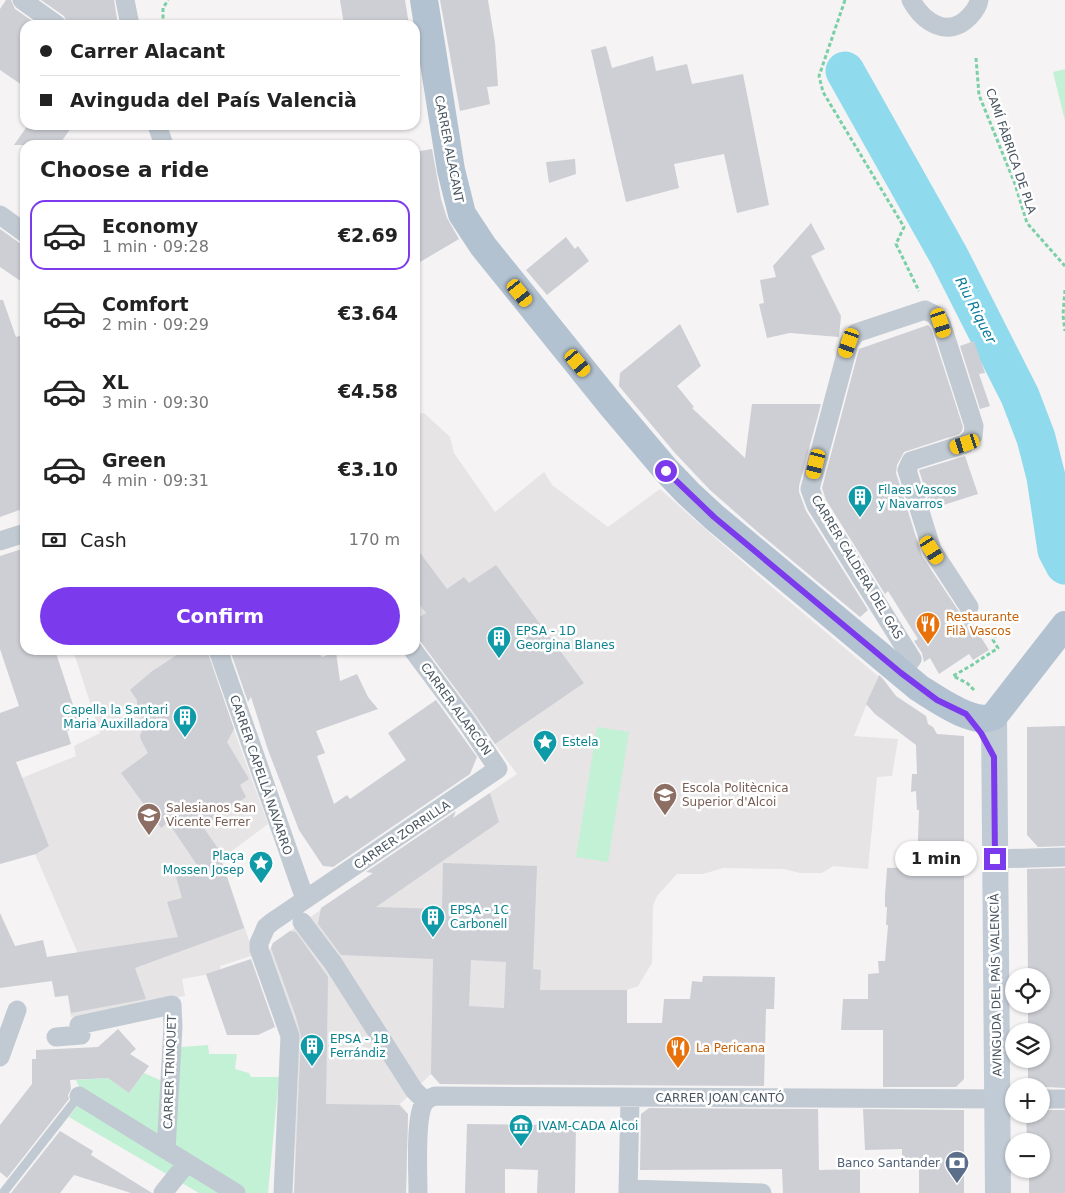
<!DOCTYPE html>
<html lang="en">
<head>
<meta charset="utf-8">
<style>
	:root { --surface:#fff; --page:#f2f2f2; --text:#222; --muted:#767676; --line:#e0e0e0; --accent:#7c3aed }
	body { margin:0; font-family:"DejaVu Sans",sans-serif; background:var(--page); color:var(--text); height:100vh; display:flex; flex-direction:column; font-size:19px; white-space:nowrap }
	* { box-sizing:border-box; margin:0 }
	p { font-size:16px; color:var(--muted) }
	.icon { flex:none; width:28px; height:28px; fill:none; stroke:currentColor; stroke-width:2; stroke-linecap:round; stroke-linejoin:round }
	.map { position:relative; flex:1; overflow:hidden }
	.panel { position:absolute; left:20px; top:140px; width:400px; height:515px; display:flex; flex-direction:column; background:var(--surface); border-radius:15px; box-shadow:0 1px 4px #0004 }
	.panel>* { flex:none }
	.guide { position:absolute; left:20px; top:20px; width:400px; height:110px; border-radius:15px; box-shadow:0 1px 4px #0004; display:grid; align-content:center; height:110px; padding:0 20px; background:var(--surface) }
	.controls { position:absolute; left:1005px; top:968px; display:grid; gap:10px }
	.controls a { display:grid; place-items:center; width:45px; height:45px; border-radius:50%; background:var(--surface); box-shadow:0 1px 4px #0004; font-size:25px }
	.end { position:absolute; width:22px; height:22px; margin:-11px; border:6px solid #7c3aed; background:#fff; box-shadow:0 0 0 2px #fff }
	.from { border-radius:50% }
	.bubble { position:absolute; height:35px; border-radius:18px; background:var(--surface); box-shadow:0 1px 4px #0004; font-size:16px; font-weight:800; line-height:35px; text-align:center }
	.car { position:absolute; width:15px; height:30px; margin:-15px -8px; border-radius:6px; box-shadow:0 0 4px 1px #0007; background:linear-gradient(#f5c518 24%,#345 0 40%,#f5c518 0 76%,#345 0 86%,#f5c518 0) }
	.guide b { display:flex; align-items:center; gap:18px; height:48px; font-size:19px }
	.guide b+b { border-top:1px solid var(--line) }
	.guide i { width:12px; height:12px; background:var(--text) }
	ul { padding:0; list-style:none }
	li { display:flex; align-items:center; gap:15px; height:70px; margin:0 10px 8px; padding:0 10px; border:2px solid transparent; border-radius:15px }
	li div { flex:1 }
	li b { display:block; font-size:19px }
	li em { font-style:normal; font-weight:800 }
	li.active { border-color:var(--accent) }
	li>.icon { width:45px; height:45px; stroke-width:1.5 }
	h2 { padding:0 20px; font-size:22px; line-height:60px }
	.pay { display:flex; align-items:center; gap:12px; height:55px; padding:0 20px; font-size:19px }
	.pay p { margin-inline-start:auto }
	.primary-button { display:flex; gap:10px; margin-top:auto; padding:10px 20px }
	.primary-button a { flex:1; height:58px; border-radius:30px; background:var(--accent); color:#fff; font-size:20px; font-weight:800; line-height:58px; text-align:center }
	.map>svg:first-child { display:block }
</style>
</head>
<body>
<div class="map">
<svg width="1065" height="1193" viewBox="0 0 1065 1193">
	<rect width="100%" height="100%" fill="#f5f3f3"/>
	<path fill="#e6e4e5" d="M424,413L450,437L454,453L495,512L544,472L552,485L608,527L660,489L761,578L878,676L854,736L898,739L892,776L877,777L868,869L833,866L822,873H800L784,869L723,868L703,874H677L657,896L653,906L652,963L638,986L627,990H540V1085L440,1084L431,1074L400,1104L408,1114L406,1193H294L296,1099L268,955L273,943L517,774L415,634V415Z
		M73,650H205L268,824L221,859L254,955L220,966L221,972L182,979L185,996L71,1017L68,996L55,997L51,976L79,956L35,854L49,846L22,778L76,756L74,746L100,733Z"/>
	<path fill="#c3f1d5" d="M1065,69V121L1053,72Z
		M597,727L629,732L608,862L576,857Z
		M208,1045L209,1054H237L235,1069L249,1073L251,1077H279L268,1193H199L69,1117L84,1097L76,1080L108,1078L129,1093L144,1073L175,1087L181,1047Z"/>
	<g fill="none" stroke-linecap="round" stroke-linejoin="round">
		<path stroke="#90daee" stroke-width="39" d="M845,71L949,256L1020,396L1036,438L1046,477L1057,550L1065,565"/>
	</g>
	<path fill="#cdcfd5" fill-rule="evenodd" d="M6,0H11L15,9L38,25H25V87L0,70V9Z
		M41,0H114L118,25H68L64,16Z
		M340,0H405L409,25H344Z
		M440,0H488L495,43L498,86L487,87L490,104L460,111Z
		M606,46L612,68L653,56L656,71L687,64L692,84L743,74L769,205L737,213L724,154L674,164L679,188L626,202L591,50Z
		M28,125H73L59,145H14Z
		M432,149L441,199L447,218L459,239L415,265V152Z
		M575,159L576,174L549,183L546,162Z
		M811,223L825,249L811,256L841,316L839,337L790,333L767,338L759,304L764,303L760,280L776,277L773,266Z
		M0,229L25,247V284L0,267Z
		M566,237L575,249L578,246L589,261L547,295L526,270Z
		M0,300H3L16,337L25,334V508L0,517Z
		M680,324L701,366L677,386L694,407L692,408L745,458L752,404H821L799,486V492L806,511L868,610L860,617L759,533L710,490L675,453L619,386L620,373Z
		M928,325L931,328L963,427L962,431L959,434L904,452L897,465L896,473L922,556L960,613L963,617L969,618L989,650L973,660L969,654L939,674L930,658L924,662L922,653L914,641L918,639L888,591L885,594L826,500L822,488L859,349Z
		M974,341L985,373L979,374L990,406L980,409L960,346Z
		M965,456L978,494L931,509L919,470Z
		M415,546L447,589L464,577L469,583L496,565L584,683L495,744L477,717L415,634V620L426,613L415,599Z
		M25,548V650H55L80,726L67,731L71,744L16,762L49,846L36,854L0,864V713L19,706L0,649V556Z
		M184,650H207L234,729L227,742L249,779L240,785L246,797L203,827L224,857L221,859L244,928L135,968L146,999L71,1013L68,995L55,997L52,981L0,988V913L15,946L43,940L47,957L178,937L167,902L182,898L175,873L197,865L168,822L161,828L121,773L148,753L141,740L140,735L147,723L137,712V700L130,690L151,672Z
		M230,650H316L322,657L336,652L340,681L357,674L368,697L378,709L316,731L325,753L317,756L334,804L347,795L350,799L406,760L388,733L436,700L477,757L470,774L333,867L323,866L299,830L268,750L251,697L248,702Z
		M879,675L883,679L896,696L926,716L928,724L933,727L937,734L964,736V1079L956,1087H883V1030H841L843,999H868V974L879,973L878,961H885L888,925H886L887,907H885V896L887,868L917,867L919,810H917L916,791L911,792L912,774H917L916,745L875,714L866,704Z
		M1065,726V846L1038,847L1027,835V727Z
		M490,793L499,822L376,907L442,909L443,863L537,866L533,969L541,970L540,990H627V1023H662L664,999H690L692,981L702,982L703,976L775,977L774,1009H766L764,1086L440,1084L431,1074L433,959L341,955L318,924L321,908L373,873L366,872L456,811L453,818ZM471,960L506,962L504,1008L469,1006Z
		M1065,868V1088L1028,1086V1059H1041V1031H1028V1004H1041V976H1028L1027,869Z
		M290,931L296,932L328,977L326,1104L399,1105L408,1114L406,1193H294L301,1036L296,1017L271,948L273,943Z
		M251,959L275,1027L258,1035H227L206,974Z
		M118,1029L136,1049L130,1054L149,1066L129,1093L108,1078L70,1080L71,1089L68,1095L69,1099L7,1178L0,1172V1125L32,1084V1059H36V1050L98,1047Z
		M649,1108L818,1109L819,1170L860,1169V1193H783L782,1169L640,1170L641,1114Z
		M863,1109L964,1110V1193H919V1161L902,1160V1149L865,1150Z
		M1041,1110H1065V1193H1029V1169H1041V1141H1027L1026,1114H1041Z
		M467,1124L576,1125L575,1193H537L538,1170L505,1169V1193H465Z
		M60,1131L93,1151L91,1155L152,1193H131L74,1175L60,1193H11Z"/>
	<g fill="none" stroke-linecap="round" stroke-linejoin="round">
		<path stroke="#7ad0a6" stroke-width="3" stroke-dasharray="4 2.5" stroke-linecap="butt" d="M845,0L819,76L823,92L904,227L896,244L919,291
			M163,25V8L168,0
			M976,58L979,95L1015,184L1027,223L1065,266
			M1065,290L1063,315L1065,331
			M974,690L967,683L953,676L972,665L998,648L993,640L998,632"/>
		<path stroke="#c1cad2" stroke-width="9" d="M3,1193L79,1096"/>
		<path stroke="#c1cad2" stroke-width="19" d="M22,0L57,25
			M125,0L130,25
			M911,0C923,22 948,39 969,17C974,12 978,7 979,0
			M157,125L164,145
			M0,215L25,233
			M0,541L25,533
			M218,650L305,899
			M901,673L912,659L816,505L810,489L849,343L856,333L925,310L935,315L941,323L974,426L973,436L965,444L911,461L907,470L932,550L969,607
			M995,859L1065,857
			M302,922L333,963L414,1090L425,1101
			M56,1037L81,1035L79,1025L172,1005L173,1027L166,1150
			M0,1057L17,1010
			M79,1096L236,1193
			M1041,1099H1065
			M628,1189L762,1193
			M163,1193L187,1163
			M283,1193L290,1036L259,949V943L263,934L266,927L272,922L498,769L468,724L413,650
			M418,1193C418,1173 415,1122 423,1105C425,1100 429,1098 435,1096L1014,1099
			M628,1193L630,1098"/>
		<path stroke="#c1cbd6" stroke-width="26" d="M994,716L998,1193"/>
		<path stroke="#b3c2d1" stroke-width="28" d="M424,0L451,170L462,214L483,246L612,406L667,471L688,493L714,517L919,688C935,698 975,727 994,716"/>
		<path stroke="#b3c2d1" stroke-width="28" d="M994,716L1065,625"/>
	</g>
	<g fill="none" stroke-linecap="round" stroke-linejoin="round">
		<path stroke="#7c3aed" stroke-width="6" d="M666,471L714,517L901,673L937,700L966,714L981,733L994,757L995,859"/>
	</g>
	<defs>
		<symbol id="building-pin" viewBox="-11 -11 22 30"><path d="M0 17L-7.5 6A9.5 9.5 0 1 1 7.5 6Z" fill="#0f9aa8" stroke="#fff"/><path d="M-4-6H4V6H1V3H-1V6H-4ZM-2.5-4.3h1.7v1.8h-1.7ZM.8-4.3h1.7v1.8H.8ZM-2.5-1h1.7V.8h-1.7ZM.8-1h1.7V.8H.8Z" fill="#fff"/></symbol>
		<symbol id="restaurant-pin" viewBox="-11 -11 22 30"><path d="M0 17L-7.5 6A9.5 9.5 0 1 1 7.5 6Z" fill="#e8710a" stroke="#fff"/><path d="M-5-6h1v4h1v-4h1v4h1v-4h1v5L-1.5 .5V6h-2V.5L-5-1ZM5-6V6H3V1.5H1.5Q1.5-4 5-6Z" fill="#fff"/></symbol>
		<symbol id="sight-pin" viewBox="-11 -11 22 30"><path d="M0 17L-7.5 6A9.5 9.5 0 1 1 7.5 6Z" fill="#0f9aa8" stroke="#fff"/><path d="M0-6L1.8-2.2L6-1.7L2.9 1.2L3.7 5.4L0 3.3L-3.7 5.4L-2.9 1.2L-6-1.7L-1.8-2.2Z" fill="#fff"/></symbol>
		<symbol id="university-pin" viewBox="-11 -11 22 30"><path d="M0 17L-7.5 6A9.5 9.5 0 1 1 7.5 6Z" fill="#8d6e63" stroke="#fff"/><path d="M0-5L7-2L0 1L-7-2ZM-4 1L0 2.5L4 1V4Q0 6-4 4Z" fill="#fff"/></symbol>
		<symbol id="school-pin" viewBox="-11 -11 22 30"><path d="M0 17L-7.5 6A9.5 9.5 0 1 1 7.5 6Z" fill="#8d6e63" stroke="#fff"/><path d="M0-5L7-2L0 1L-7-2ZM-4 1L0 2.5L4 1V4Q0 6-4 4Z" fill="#fff"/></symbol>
		<symbol id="museum-pin" viewBox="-11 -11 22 30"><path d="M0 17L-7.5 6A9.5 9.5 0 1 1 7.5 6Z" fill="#0f9aa8" stroke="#fff"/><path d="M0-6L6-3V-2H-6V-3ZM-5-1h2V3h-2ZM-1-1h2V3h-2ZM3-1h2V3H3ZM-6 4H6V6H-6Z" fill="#fff"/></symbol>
		<symbol id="bank-pin" viewBox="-11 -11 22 30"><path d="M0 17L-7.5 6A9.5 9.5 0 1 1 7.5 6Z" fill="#5c6f8a" stroke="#fff"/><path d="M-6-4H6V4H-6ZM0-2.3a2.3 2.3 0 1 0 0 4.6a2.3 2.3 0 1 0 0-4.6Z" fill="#fff"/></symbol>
	</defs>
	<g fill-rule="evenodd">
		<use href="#building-pin" x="846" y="483" width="28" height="38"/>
		<use href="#restaurant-pin" x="914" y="610" width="28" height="38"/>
		<use href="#building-pin" x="485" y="624" width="28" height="38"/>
		<use href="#building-pin" x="171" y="703" width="28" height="38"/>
		<use href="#sight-pin" x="531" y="728" width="28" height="38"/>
		<use href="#university-pin" x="651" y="781" width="28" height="38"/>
		<use href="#school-pin" x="135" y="801" width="28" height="38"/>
		<use href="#sight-pin" x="247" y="849" width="28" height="38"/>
		<use href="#building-pin" x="419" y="903" width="28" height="38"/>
		<use href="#building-pin" x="298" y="1032" width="28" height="38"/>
		<use href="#restaurant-pin" x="664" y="1034" width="28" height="38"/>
		<use href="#museum-pin" x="507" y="1112" width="28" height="38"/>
		<use href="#bank-pin" x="943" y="1149" width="28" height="38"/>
	</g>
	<g text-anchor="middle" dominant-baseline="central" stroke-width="5" stroke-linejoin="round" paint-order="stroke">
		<g font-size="12" fill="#4a5661" stroke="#fff">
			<text transform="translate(449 149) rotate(79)">CARRER ALACANT</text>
			<text transform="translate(1011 151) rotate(71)">CAMÍ FÀBRICA DE PLA</text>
			<text transform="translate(857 567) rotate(59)">CARRER CALDERA DEL GAS</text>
			<text transform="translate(456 709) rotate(54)">CARRER ALARCÓN</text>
			<text transform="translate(261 775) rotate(71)">CARRER CAPELLÀ NAVARRO</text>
			<text transform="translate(402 835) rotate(-34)">CARRER ZORRILLA</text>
			<text transform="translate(996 985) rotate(-91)">AVINGUDA DEL PAÍS VALENCIÀ</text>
			<text transform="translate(170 1072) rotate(-88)">CARRER TRINQUET</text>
			<text x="720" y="1098">CARRER JOAN CANTÓ</text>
		</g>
		<g font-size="12" fill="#0d838f" stroke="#fff" text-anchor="start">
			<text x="878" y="490">Filaes Vascos<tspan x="878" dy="14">y Navarros</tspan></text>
			<text x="516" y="631">EPSA - 1D<tspan x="516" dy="14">Georgina Blanes</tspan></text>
			<text x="168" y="710" text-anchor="end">Capella la Santari<tspan x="168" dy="14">Maria Auxilladora</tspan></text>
			<text x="562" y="742">Estela</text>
			<text x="244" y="856" text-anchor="end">Plaça<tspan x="244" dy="14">Mossen Josep</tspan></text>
			<text x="450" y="910">EPSA - 1C<tspan x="450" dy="14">Carbonell</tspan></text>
			<text x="330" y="1039">EPSA - 1B<tspan x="330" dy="14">Ferrándiz</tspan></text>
			<text x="538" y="1126">IVAM-CADA Alcoi</text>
		</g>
		<g font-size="12" fill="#c56008" stroke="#fff" text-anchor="start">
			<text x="946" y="617">Restaurante<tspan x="946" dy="14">Filà Vascos</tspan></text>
			<text x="696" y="1048">La Pericana</text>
		</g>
		<g font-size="12" fill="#785e54" stroke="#fff" text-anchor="start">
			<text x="682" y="788">Escola Politècnica<tspan x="682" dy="14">Superior d'Alcoi</tspan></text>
			<text x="166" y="808">Salesianos San<tspan x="166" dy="14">Vicente Ferrer</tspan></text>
		</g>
		<g font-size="12" fill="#4e5e75" stroke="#fff" text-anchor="end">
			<text x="940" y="1163">Banco Santander</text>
		</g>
		<g font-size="14" font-style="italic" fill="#0c7c9b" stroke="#fff">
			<text transform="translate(976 310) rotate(63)">Riu Riquer</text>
		</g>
	</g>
</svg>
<div class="controls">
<a><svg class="icon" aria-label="locate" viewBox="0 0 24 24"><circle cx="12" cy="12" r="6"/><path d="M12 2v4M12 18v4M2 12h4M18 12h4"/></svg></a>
<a><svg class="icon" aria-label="layers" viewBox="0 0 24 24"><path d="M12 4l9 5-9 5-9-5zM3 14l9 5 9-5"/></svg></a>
<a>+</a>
<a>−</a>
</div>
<i class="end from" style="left:666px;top:471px"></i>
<i class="end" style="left:995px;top:859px"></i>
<div class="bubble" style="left:895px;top:841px;width:82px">1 min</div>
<i class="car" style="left:520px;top:293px;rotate:141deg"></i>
<i class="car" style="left:941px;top:323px;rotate:162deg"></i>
<i class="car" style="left:849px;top:343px;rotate:199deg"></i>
<i class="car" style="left:578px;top:363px;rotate:140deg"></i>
<i class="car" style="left:965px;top:444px;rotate:252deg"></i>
<i class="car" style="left:816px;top:464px;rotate:194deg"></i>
<i class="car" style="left:932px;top:550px;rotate:148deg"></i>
<div class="guide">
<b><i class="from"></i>Carrer Alacant</b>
<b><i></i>Avinguda del País Valencià</b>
</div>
<section class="panel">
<h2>Choose a ride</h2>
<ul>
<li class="active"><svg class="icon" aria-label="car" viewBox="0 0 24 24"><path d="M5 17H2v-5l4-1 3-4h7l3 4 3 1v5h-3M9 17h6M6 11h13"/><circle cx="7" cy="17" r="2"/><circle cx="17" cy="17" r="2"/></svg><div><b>Economy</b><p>1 min · 09:28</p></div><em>€2.69</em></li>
<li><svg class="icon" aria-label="car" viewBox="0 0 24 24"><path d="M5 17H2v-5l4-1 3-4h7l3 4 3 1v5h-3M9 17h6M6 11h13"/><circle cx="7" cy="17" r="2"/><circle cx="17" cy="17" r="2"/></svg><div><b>Comfort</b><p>2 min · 09:29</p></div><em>€3.64</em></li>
<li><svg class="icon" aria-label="car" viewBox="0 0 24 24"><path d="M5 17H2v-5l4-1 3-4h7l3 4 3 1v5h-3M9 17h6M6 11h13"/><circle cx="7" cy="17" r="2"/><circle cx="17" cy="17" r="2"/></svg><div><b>XL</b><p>3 min · 09:30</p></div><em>€4.58</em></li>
<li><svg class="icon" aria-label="car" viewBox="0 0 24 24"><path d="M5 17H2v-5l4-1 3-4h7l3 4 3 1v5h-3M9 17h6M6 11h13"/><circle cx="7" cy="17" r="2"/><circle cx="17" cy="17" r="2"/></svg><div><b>Green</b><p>4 min · 09:31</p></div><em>€3.10</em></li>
</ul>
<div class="pay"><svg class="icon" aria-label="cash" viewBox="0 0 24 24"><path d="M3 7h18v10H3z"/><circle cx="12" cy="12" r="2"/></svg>Cash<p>170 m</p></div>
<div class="primary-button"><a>Confirm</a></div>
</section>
</div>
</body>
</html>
